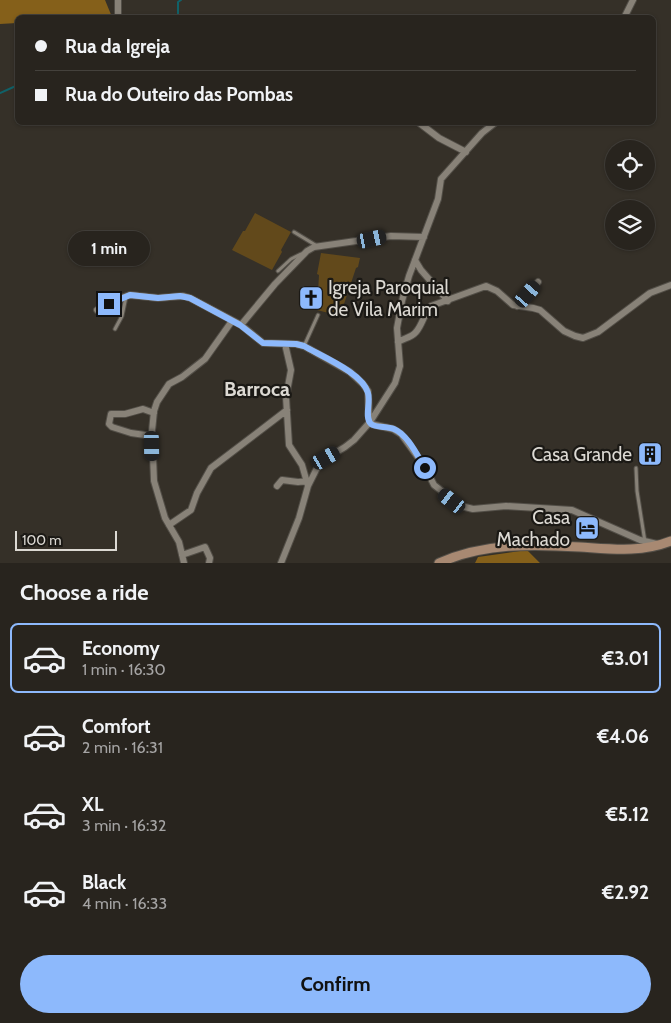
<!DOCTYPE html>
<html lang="en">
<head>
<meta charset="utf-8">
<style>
	:root { --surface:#28241e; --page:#34302b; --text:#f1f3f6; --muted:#a5a4a4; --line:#44413c; --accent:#8db9fc }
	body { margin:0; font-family:Cabin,sans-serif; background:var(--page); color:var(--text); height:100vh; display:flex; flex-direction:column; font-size:19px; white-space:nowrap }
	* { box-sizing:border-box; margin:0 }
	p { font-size:16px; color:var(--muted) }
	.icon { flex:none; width:28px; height:28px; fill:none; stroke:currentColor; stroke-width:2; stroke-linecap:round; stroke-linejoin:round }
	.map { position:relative; height:563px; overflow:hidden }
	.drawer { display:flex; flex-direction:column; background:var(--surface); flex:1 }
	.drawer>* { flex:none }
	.banner { position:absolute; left:15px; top:15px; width:641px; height:110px; border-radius:8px; box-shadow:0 1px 4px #0004,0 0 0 1px var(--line); display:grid; align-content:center; height:110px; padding:0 20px; background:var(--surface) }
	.controls { position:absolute; left:605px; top:140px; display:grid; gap:10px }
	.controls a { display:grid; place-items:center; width:50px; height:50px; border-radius:50%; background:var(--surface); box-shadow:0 1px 4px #0004,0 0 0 1px var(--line); font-size:25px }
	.scale { position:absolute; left:15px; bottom:12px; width:102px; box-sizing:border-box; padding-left:5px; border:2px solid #dcd9d3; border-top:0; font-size:14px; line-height:18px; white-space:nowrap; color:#dcd9d3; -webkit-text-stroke:4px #1b1915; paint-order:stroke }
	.end { position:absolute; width:22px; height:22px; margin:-11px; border:6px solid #8db9fc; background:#111; box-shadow:0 0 0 2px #111 }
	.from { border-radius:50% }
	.bubble { position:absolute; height:35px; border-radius:18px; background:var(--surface); box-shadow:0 1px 4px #0004,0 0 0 1px var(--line); font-size:16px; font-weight:800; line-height:35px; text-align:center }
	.car { position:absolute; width:15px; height:30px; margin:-15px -8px; border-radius:6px; box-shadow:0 0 4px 1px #0007; background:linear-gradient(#222 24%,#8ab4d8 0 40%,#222 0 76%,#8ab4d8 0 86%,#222 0) }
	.banner b { display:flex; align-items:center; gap:18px; height:48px; font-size:19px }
	.banner b+b { border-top:1px solid var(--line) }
	.banner i { width:12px; height:12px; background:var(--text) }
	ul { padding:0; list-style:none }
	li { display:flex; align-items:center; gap:15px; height:70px; margin:0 10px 8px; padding:0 10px; border:2px solid transparent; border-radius:8px }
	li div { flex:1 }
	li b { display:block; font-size:19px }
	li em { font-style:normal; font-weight:800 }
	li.current { border-color:var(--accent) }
	li>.icon { width:45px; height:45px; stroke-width:1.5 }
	h2 { padding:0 20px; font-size:22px; line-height:60px }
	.action { display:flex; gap:10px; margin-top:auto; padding:10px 20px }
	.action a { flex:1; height:58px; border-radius:30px; background:var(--accent); color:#111; font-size:20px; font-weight:800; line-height:58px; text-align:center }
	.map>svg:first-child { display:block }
</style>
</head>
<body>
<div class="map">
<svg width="671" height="563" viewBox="0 0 671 563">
	<rect width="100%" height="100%" fill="#353028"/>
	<path fill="#62491b" d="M255,213L291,232L281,250L282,252L272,270L232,250L243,231H245Z
		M321,253L360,258L358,267L356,268L340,316L317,310L319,275L317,274Z"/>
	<path fill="#85601a" d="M0,0H105L112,17L18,18L17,23L0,24Z
		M527,550L540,563H475L478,557Z"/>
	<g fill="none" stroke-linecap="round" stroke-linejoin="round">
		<path stroke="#106168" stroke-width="2" d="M178,18V2L181,0
			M0,93L18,85"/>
		<defs>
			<path id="lane" d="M294,232L317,246
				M278,271L291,259L301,254
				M115,329L122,316L126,297
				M304,346L318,315
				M636,468L637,491L645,542"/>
			<path id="street" d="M118,0V18
				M624,18L633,0
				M418,122L439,138L466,152
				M415,260L421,270L448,301
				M517,306L538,282
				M97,310L121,298L130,295L158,298L183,296L190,298L241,325L263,343L296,344L304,346L350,372L363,384L368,391L369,418L371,424L393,429L401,434L425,467L434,485L461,506L473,509L506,506L572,510L640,540L657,544
				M241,325L275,284L307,251L314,247L391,236L424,237
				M398,342C404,338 411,338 416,332C423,324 424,313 431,306L486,286L497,291L513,305L533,308L540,310L564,331L575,336L583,338L598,332L650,293L671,285
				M152,436L131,433L112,427L109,424L111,414H125L143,409L154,413
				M277,486L282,480L298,482L308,481
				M308,486L320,462L345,447L354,440L370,422L395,383L400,366L397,328L402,301L409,276L438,199L441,179L482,133L496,122
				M169,525L191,510L197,493L211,468L287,410
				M182,555L205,547L210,558L209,563
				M184,563L179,542L165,518L154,481L152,431L154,411L157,402L169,384L182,377L205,359L232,321
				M281,563L299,518L308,486L302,465L289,445L286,397L291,370L285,344"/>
			<path id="secondary" d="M439,563C483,543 532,544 580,547C611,549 641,553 671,541"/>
		</defs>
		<use href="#lane" stroke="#524e47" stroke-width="5"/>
		<use href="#street" stroke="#524e47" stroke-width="8"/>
		<use href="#secondary" stroke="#524e47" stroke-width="11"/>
		<use href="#lane" stroke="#888278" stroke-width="3"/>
		<use href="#street" stroke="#888278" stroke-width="6"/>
		<use href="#secondary" stroke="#a88972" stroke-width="9"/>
	</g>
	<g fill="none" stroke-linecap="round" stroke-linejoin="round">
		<path stroke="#8db9fc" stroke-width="6" d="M109,304L130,295L158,298L180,296L190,298L240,325L263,343L296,344L304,346C321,356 363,373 368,393C371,402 364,417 371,424C376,428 387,426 394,429C408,435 417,455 425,468"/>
	</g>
	<defs>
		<symbol id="church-square" viewBox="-11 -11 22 22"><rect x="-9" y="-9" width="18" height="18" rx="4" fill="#8db9fc" stroke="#1b1915"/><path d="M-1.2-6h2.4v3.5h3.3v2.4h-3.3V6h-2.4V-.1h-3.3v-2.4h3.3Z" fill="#111"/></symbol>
		<symbol id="building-square" viewBox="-11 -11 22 22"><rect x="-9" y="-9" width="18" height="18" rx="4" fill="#8db9fc" stroke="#1b1915"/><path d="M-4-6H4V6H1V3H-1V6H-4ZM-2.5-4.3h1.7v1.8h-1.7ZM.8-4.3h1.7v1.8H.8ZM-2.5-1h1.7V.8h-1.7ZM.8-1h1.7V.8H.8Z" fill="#111"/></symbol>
		<symbol id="hotel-square" viewBox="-11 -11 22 22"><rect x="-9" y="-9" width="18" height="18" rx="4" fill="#8db9fc" stroke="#1b1915"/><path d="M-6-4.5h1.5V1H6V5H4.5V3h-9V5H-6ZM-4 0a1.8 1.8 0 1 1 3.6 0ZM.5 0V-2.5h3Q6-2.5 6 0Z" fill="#111"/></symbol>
	</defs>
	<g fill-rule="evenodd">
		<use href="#church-square" x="297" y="284" width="28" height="28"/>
		<use href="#building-square" x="636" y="440" width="28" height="28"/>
		<use href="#hotel-square" x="573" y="514" width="28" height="28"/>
	</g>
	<g text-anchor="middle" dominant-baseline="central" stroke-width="4.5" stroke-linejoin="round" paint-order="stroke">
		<g font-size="19" fill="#dcd9d3" stroke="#1b1915" text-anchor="end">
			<text x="328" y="287" text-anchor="start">Igreja Paroquial<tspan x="328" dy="22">de Vila Marim</tspan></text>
			<text x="632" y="454">Casa Grande</text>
			<text x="570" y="517">Casa<tspan x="570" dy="22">Machado</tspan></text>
		</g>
		<g font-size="20" font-weight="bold" fill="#dcd9d3" stroke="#1b1915">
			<text x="257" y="389">Barroca</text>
		</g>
	</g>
</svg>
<div class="controls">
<a><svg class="icon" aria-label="locate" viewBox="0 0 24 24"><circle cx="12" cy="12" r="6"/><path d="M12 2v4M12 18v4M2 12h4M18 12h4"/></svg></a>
<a><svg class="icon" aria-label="layers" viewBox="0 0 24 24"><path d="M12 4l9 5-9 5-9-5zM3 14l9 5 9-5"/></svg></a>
</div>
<div class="scale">100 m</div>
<i class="end from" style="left:425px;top:468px"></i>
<i class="end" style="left:109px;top:304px"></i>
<div class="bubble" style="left:68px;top:231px;width:82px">1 min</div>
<i class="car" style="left:372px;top:239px;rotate:78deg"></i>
<i class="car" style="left:528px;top:294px;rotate:41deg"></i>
<i class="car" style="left:152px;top:446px;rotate:179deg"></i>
<i class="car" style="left:326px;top:458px;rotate:60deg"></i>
<i class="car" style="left:452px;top:501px;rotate:308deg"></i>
<div class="banner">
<b><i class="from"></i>Rua da Igreja</b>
<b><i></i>Rua do Outeiro das Pombas</b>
</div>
</div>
<section class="drawer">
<h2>Choose a ride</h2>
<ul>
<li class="current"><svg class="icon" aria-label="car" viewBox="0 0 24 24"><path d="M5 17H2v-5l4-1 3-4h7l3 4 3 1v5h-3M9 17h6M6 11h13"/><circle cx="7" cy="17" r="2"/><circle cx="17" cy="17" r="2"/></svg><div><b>Economy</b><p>1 min · 16:30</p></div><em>€3.01</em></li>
<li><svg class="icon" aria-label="car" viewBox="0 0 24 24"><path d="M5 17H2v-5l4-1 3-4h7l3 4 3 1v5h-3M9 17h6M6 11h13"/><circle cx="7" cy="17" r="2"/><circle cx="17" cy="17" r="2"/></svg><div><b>Comfort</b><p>2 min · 16:31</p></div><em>€4.06</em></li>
<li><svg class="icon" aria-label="car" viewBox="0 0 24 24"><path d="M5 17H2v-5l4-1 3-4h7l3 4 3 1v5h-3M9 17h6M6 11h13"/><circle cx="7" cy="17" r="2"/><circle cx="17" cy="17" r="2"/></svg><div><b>XL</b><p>3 min · 16:32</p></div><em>€5.12</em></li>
<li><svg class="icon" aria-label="car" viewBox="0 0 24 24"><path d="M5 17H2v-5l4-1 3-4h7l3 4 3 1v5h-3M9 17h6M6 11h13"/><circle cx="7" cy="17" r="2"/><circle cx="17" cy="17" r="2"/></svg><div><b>Black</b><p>4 min · 16:33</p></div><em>€2.92</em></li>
</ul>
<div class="action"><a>Confirm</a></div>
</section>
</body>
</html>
